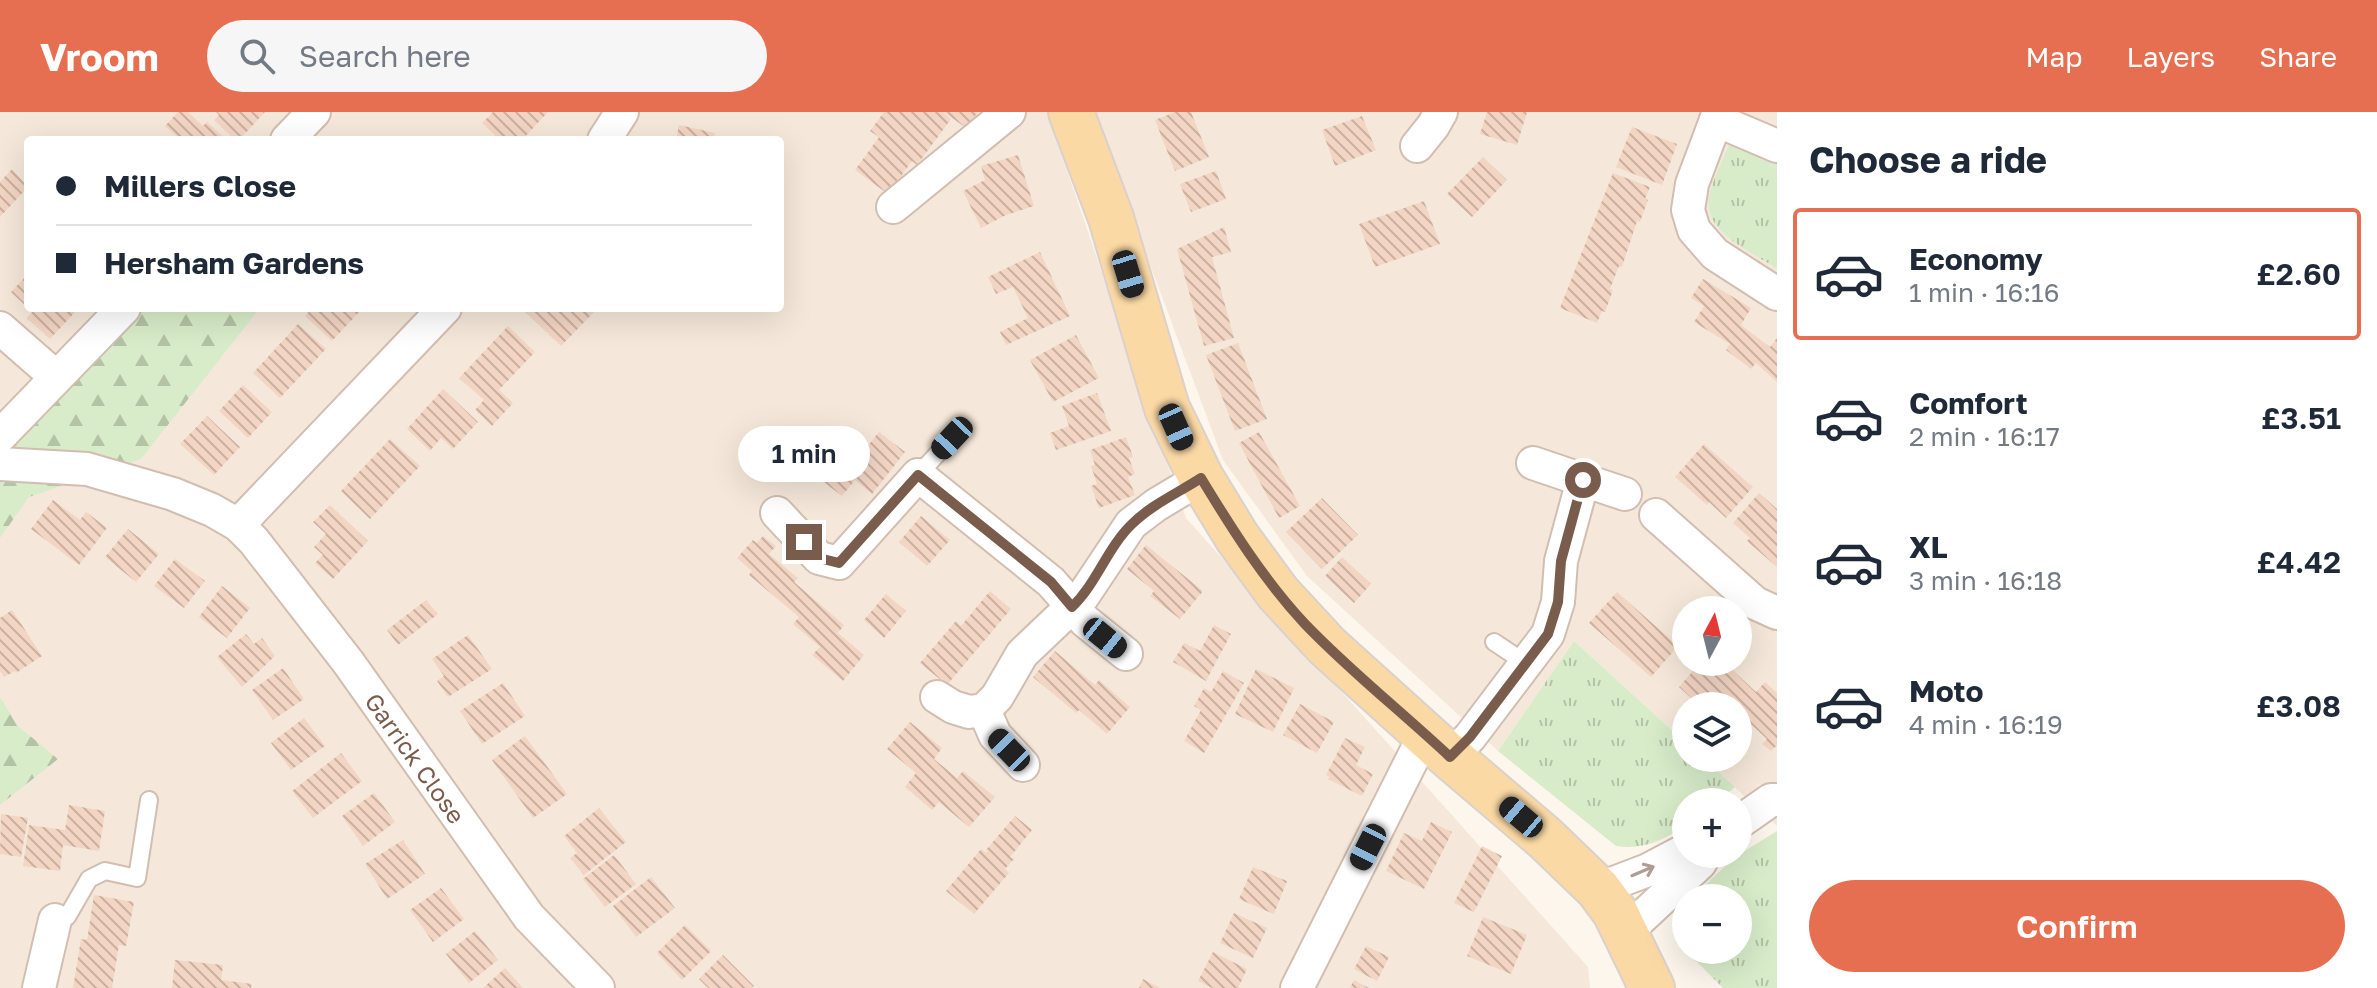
<!DOCTYPE html>
<html lang="en">
<head>
<meta charset="utf-8">
<style>
	:root { --surface:#fff; --page:#f6f6f7; --text:#1f2937; --muted:#747a83; --line:#e0e1e3; --accent:#e76f51 }
	body { margin:0; font-family:"Golos Text",sans-serif; background:var(--page); color:var(--text); height:100vh; display:flex; flex-direction:column; font-size:30px; white-space:nowrap }
	* { box-sizing:border-box; margin:0 }
	p { font-size:26px; color:var(--muted) }
	.icon { flex:none; width:44px; height:44px; fill:none; stroke:currentColor; stroke-width:2; stroke-linecap:round; stroke-linejoin:round }
	.map { position:relative; flex:1; overflow:hidden }
	.details { display:flex; flex-direction:column; background:var(--surface); width:600px }
	.details>* { flex:none }
	.banner { position:absolute; left:24px; top:24px; width:760px; height:176px; border-radius:8px; box-shadow:0 8px 32px #0002; display:grid; align-content:center; height:176px; padding:0 32px; background:var(--surface) }
	.needle { width:52px; rotate:7deg }
	.tools { position:absolute; left:1672px; top:484px; display:grid; gap:16px }
	.tools a { display:grid; place-items:center; width:80px; height:80px; border-radius:50%; background:var(--surface); box-shadow:0 8px 32px #0002; font-size:40px }
	.end { position:absolute; width:36px; height:36px; margin:-18px; border:10px solid #7a5c4d; background:#fff; box-shadow:0 0 0 4px #fff }
	.from { border-radius:50% }
	.bubble { position:absolute; height:56px; border-radius:28px; background:var(--surface); box-shadow:0 8px 32px #0002; font-size:26px; font-weight:600; line-height:56px; text-align:center }
	.car { position:absolute; width:24px; height:48px; margin:-24px -12px; border-radius:10px; box-shadow:0 0 6px 2px #0007; background:linear-gradient(#222 24%,#8ab4d8 0 40%,#222 0 76%,#8ab4d8 0 86%,#222 0) }
	.banner b { display:flex; align-items:center; gap:28px; height:76px; font-size:30px }
	.banner b+b { border-top:2px solid var(--line) }
	.banner i { width:20px; height:20px; background:var(--text) }
	ul { padding:0; list-style:none }
	li { display:flex; align-items:center; gap:24px; height:132px; margin:0 16px 12px; padding:0 16px; border:4px solid transparent; border-radius:8px }
	li div { flex:1 }
	li b { display:block; font-size:30px }
	li em { font-style:normal; font-weight:600 }
	li.active { border-color:var(--accent) }
	li>.icon { width:72px; height:72px; stroke-width:1.5 }
	h2 { padding:0 32px; font-size:36px; line-height:96px }
	.cta { display:flex; gap:16px; margin-top:auto; padding:16px 32px }
	.cta a { flex:1; height:92px; border-radius:48px; background:var(--accent); color:#fff; font-size:32px; font-weight:600; line-height:92px; text-align:center }
	header { display:flex; align-items:center; gap:48px; box-sizing:border-box; height:112px; padding:0 40px; background:var(--accent); color:#fff }
	header strong { font-size:38px }
	nav { display:flex; gap:44px; margin-inline-start:auto; font-size:28px }
	.search { width:560px; height:72px; background:var(--page); display:flex; align-items:center; gap:20px; box-sizing:border-box; padding:0 28px; border-radius:44px; color:var(--muted); font-size:30px }
	main { display:flex; flex:1; min-height:0 }
	.map>svg:first-child { display:block }
</style>
</head>
<body>
<header>
<strong>Vroom</strong>
<div class="search"><svg class="icon" aria-label="search" viewBox="0 0 24 24"><circle cx="10" cy="10" r="6"/><path d="M15 15l6 6"/></svg>Search here</div>
<nav><a>Map</a><a>Layers</a><a>Share</a></nav>
</header>
<main>
<div class="map">
<svg width="1777" height="876" viewBox="0 0 1777 876">
	<defs>
		<pattern id="grass-tufts" width="24" height="20" patternUnits="userSpaceOnUse" patternTransform="scale(2)"><rect width="24" height="20" fill="#d8ecc9"/><path d="M3 7l-1-3M5 7V3M7 7l1-3M15 17l-1-3M17 17v-4M19 17l1-3" fill="none" stroke="#b4c2a5"/></pattern>
		<pattern id="forest-firs" width="22" height="20" patternUnits="userSpaceOnUse" patternTransform="scale(2)"><rect width="22" height="20" fill="#d8ecc9"/><path d="M5 1l3.5 6h-7zM16 11l3.5 6h-7z" fill="#b4c2a5"/></pattern>
		<pattern id="building-back-hatch" width="6" height="6" patternUnits="userSpaceOnUse" patternTransform="scale(2)"><rect width="6" height="6" fill="#f3d5c3"/><path d="M-1 5l2 2M0 0l6 6M5-1l2 2" fill="none" stroke="#cab0a1"/></pattern>
	</defs>
	<rect width="100%" height="100%" fill="#fdf6ec"/>
	<path fill="#f5e8da" fill-rule="evenodd" d="M0,0H1047L1186,406L1588,855L1590,876H0ZM28,28H780V196H28Z
		M1093,0H1777V714L1703,646H1738V594H1686V631L1574,529L1498,639L1307,464L1223,348ZM1686,498H1738V550H1686Z"/>
	<path fill="url(#grass-tufts)" d="M1731,27L1777,47V157C1753,140 1702,120 1709,85C1713,66 1724,46 1731,27Z
		M1574,529L1686,631V646H1703L1735,675L1717,690H1686V714C1662,728 1645,738 1616,734L1498,639Z
		M1777,719V876H1723L1678,831L1675,811L1686,791V838H1738V786H1691L1735,745Z"/>
	<path fill="url(#forest-firs)" d="M132,196H260L141,347L29,385L0,426V336Z
		M0,585L18,614L58,647L0,693Z"/>
	<path fill="url(#building-back-hatch)" d="M178,0H188L203,14L207,10L227,28H181L165,14Z
		M216,0H265L239,28H235L214,8L219,3Z
		M493,0H548L522,28H500L482,11Z
		M884,0H943L951,7L917,53L912,49L888,82L855,58L879,25L870,19Z
		M944,0H978L966,16Z
		M1175,0H1191L1209,45L1175,59L1155,8Z
		M1487,0H1527L1517,33L1480,22Z
		M1362,4L1376,38L1335,54L1322,18Z
		M679,13L715,21L713,28H676Z
		M1632,15L1677,32L1662,73L1616,55Z
		M1018,43L1034,94L1006,103L981,116L963,79L985,68L981,54Z
		M1483,45L1507,68L1472,105L1447,82Z
		M12,57L28,75L0,105V70Z
		M1216,59L1226,87L1191,100L1180,72Z
		M1613,61L1650,75L1645,87L1648,88L1640,110L1637,109L1622,155L1619,154L1610,177L1613,178L1605,200L1602,199L1597,211L1560,196Z
		M1424,89L1440,132L1375,155L1359,112Z
		M1224,115L1231,140L1212,145L1234,226L1204,234L1177,137Z
		M1040,140L1070,204L1006,233L1000,220L1028,206L1013,175L996,182L988,165Z
		M28,162V196L77,198L50,227L27,206L32,200L11,180Z
		M1703,167L1751,196L1741,213L1770,235L1777,226V270L1756,251L1751,257L1726,238L1730,232L1694,210L1704,194L1691,186Z
		M312,196H363L332,229L305,204Z
		M521,196H592L595,199L561,234Z
		M298,212L326,237L280,286L253,261Z
		M508,214L535,240L499,278L513,291L492,314L475,298L484,288L459,266Z
		M1076,223L1099,266L1053,290L1030,248Z
		M1238,231L1267,307L1235,319L1206,243Z
		M243,273L272,300L248,326L219,299Z
		M443,277L478,310L453,337L441,326L430,339L407,317Z
		M1097,281L1111,319L1056,338L1050,321L1069,314L1062,294Z
		M207,304L240,335L214,363L180,332Z
		M879,320L905,340L872,382L855,368L842,384L803,354L819,334L849,357Z
		M1259,320L1300,394L1279,406L1239,331Z
		M1126,325L1133,345L1129,346L1135,362L1128,365L1135,383L1099,396L1091,374L1097,372L1091,354L1095,353L1090,338Z
		M390,327L420,354L370,407L341,379Z
		M1704,332L1753,375L1726,406L1709,390L1707,393L1675,365Z
		M1759,381L1777,397V455L1747,429L1750,426L1733,411Z
		M1322,386L1358,423L1322,457L1286,420Z
		M53,388L80,408L86,400L107,416L79,453L31,417Z
		M330,393L368,429L333,467L315,451L323,443L314,435L326,422L313,410Z
		M921,404L950,428L927,454L899,430Z
		M128,417L159,442L136,470L105,445Z
		M763,424L776,434L769,442L798,466L794,470L844,513L838,521L864,543L843,569L812,543L820,535L793,512L799,505L749,463L752,459L737,446L753,428L757,431Z
		M1146,433L1203,479L1180,507L1150,484L1154,479L1127,457Z
		M1342,445L1371,472L1354,491L1325,464Z
		M175,447L205,469L184,496L154,474Z
		M222,474L250,496L227,526L199,505Z
		M990,479L1011,497L947,573L920,551L956,509L961,514Z
		M1617,480L1678,534L1651,565L1589,511Z
		M886,482L906,499L884,526L864,508Z
		M426,488L438,502L398,533L387,518Z
		M12,498L42,544L16,561L15,559L4,565L0,559V506Z
		M1214,513L1231,522L1206,569L1173,550L1184,531L1200,539Z
		M246,522L254,532L262,526L275,544L242,575L217,545Z
		M468,523L492,557L448,585L437,569L444,564L432,547Z
		M1055,539L1095,573L1099,568L1130,595L1107,622L1079,598L1076,601L1033,565Z
		M1686,543V550H1724L1756,580L1765,570L1777,581V633L1771,639L1762,632L1767,627L1738,600V594H1731L1725,589L1720,594H1700L1679,575L1693,559L1682,548Z
		M283,556L304,587L273,608L252,578Z
		M1256,557L1294,576L1273,620L1235,602Z
		M1223,559L1244,571L1204,641L1184,629L1201,598L1194,594L1204,576L1211,580Z
		M503,571L525,604L482,632L460,599Z
		M1300,592L1334,610L1317,641L1283,623Z
		M304,606L325,634L291,658L271,631Z
		M910,610L942,636L934,647L957,666L963,659L995,685L969,715L939,690L932,698L905,675L916,661L887,637Z
		M525,624L567,682L533,706L492,648Z
		M1345,626L1365,635L1356,653L1373,662L1362,684L1328,667L1330,665L1326,663Z
		M341,641L362,669L313,706L292,679Z
		M374,681L395,710L363,734L342,704Z
		M69,693L105,699L99,739L63,733L60,759L23,754L29,713L65,718Z
		M599,696L626,730L584,763L570,746L577,741L564,724Z
		M1,702L28,706L21,745L0,742Z
		M1015,704L1032,718L1010,745L1014,747L1005,757L1009,761L974,802L946,779L981,737L986,741L988,739L986,738Z
		M1431,710L1452,720L1424,777L1386,759L1404,721L1422,729Z
		M403,728L425,762L387,787L365,752Z
		M1482,734L1502,744L1474,800L1454,791Z
		M614,743L636,772L605,795L583,767Z
		M1253,755L1287,769L1274,802L1239,787Z
		M651,765L675,796L636,825L613,794Z
		M441,776L464,807L433,830L410,798Z
		M94,783L134,790L126,834L119,833L112,876H73L81,827L87,828Z
		M1234,801L1267,816L1253,846L1220,831Z
		M1483,805L1527,823L1511,862L1467,844Z
		M685,813L711,839L682,868L657,841Z
		M475,819L498,848L469,871L446,842Z
		M1366,834L1389,845L1377,869L1354,857Z
		M1213,840L1247,857L1238,876H1212L1198,869Z
		M723,843L754,874L753,876H708L699,867Z
		M175,848L223,853L221,868L252,872L251,876H172Z
		M505,856L523,876H483Z
		M1143,867L1160,876H1139Z
		M1354,868L1369,876H1350Z"/>
	<g fill="none" stroke-linecap="round" stroke-linejoin="round">
		<defs>
			<path id="service" d="M918,363L952,326
				M1494,530L1527,552
				M55,808L67,805L89,767L105,759L137,766L149,688"/>
			<g id="minor">
				<path d="M1719,0L1692,72L1688,98L1694,118L1715,142L1777,182"/>
				<path d="M1716,8L1777,34"/>
				<path d="M287,28L314,0"/>
				<path d="M604,28L622,0"/>
				<path d="M1417,34L1433,14L1441,0"/>
				<path d="M893,95L1009,0"/>
				<path d="M0,216L56,265"/>
				<path d="M0,324L124,196"/>
				<path id="s1" d="M0,352L87,357L173,382L212,398L238,413L254,429L348,550L529,805L598,876"/>
				<path d="M1583,368L1625,382"/>
				<path d="M777,401L819,446L839,451L918,363L1051,470L1085,509L1126,542"/>
				<path d="M1656,403L1755,491L1777,501"/>
				<path d="M238,413L445,196"/>
				<path d="M937,585L953,595L969,600L984,598L997,585L1022,542L1083,484L1131,412L1156,393L1201,366"/>
				<path d="M984,598L995,623L1023,653"/>
				<path d="M1450,645L1470,625L1548,522L1558,490L1561,449L1583,368L1533,351"/>
				<path d="M1738,711L1771,688H1777"/>
				<path d="M1598,777L1648,758L1686,738"/>
				<path d="M1626,820L1700,751L1705,742"/>
				<path d="M39,876L55,808"/>
				<path d="M1297,876L1425,622"/>
			</g>
			<path id="primary" d="M1071,0L1111,106L1167,296L1201,366L1237,425L1278,481L1327,534L1450,645L1545,726L1598,777L1615,800L1652,876"/>
		</defs>
		<use href="#service" stroke="#d1beb0" stroke-width="20"/>
		<use href="#minor" stroke="#d1beb0" stroke-width="36"/>
		<use href="#primary" stroke="#dad1cd" stroke-width="48"/>
		<use href="#service" stroke="#fff" stroke-width="16"/>
		<use href="#minor" stroke="#fff" stroke-width="32"/>
		<use href="#primary" stroke="#fbd9a5" stroke-width="44"/>
	</g>
	<defs><path id="oneway-shaft" d="M-6 0H5M1.5-3L5.5 0L1.5 3" fill="none" stroke-width="1.6" stroke-linecap="round" stroke-linejoin="round" transform="scale(2)"/></defs>
	<use stroke="#af9d94" href="#oneway-shaft" transform="translate(1643 759) rotate(-23)"/>
	<g fill="none" stroke-linecap="round" stroke-linejoin="round">
		<path stroke="#7a5c4d" stroke-width="10" d="M804,430L819,446L839,451L918,363L1051,470L1072,495C1097,471 1107,436 1132,412C1151,393 1178,381 1201,366C1232,417 1264,468 1305,512C1350,559 1402,600 1450,645L1470,625L1548,522L1558,490L1561,449L1583,368"/>
	</g>
	<g text-anchor="middle" dominant-baseline="central" stroke-width="6" stroke-linejoin="round" paint-order="stroke">
		<g font-size="24" fill="#7a5c4d" stroke="#fffaf3">
			<text stroke="none"><textPath href="#s1" startOffset="542">Garrick Close</textPath></text>
		</g>
	</g>
</svg>
<div class="tools">
<a><svg class="needle" viewBox="-14 -14 28 28"><path d="M0-13l5 13h-10z" fill="#e53935"/><path d="M0 13l5-13h-10z" fill="#747a83"/></svg></a>
<a><svg class="icon" aria-label="layers" viewBox="0 0 24 24"><path d="M12 4l9 5-9 5-9-5zM3 14l9 5 9-5"/></svg></a>
<a>+</a>
<a>−</a>
</div>
<i class="end from" style="left:1583px;top:368px"></i>
<i class="end" style="left:804px;top:430px"></i>
<div class="bubble" style="left:738px;top:314px;width:132px">1 min</div>
<i class="car" style="left:1128px;top:162px;rotate:163deg"></i>
<i class="car" style="left:1176px;top:315px;rotate:156deg"></i>
<i class="car" style="left:952px;top:326px;rotate:223deg"></i>
<i class="car" style="left:1105px;top:526px;rotate:129deg"></i>
<i class="car" style="left:1009px;top:638px;rotate:316deg"></i>
<i class="car" style="left:1521px;top:705px;rotate:310deg"></i>
<i class="car" style="left:1368px;top:735px;rotate:207deg"></i>
<div class="banner">
<b><i class="from"></i>Millers Close</b>
<b><i></i>Hersham Gardens</b>
</div>
</div>
<section class="details">
<h2>Choose a ride</h2>
<ul>
<li class="active"><svg class="icon" aria-label="car" viewBox="0 0 24 24"><path d="M5 17H2v-5l4-1 3-4h7l3 4 3 1v5h-3M9 17h6M6 11h13"/><circle cx="7" cy="17" r="2"/><circle cx="17" cy="17" r="2"/></svg><div><b>Economy</b><p>1 min · 16:16</p></div><em>£2.60</em></li>
<li><svg class="icon" aria-label="car" viewBox="0 0 24 24"><path d="M5 17H2v-5l4-1 3-4h7l3 4 3 1v5h-3M9 17h6M6 11h13"/><circle cx="7" cy="17" r="2"/><circle cx="17" cy="17" r="2"/></svg><div><b>Comfort</b><p>2 min · 16:17</p></div><em>£3.51</em></li>
<li><svg class="icon" aria-label="car" viewBox="0 0 24 24"><path d="M5 17H2v-5l4-1 3-4h7l3 4 3 1v5h-3M9 17h6M6 11h13"/><circle cx="7" cy="17" r="2"/><circle cx="17" cy="17" r="2"/></svg><div><b>XL</b><p>3 min · 16:18</p></div><em>£4.42</em></li>
<li><svg class="icon" aria-label="car" viewBox="0 0 24 24"><path d="M5 17H2v-5l4-1 3-4h7l3 4 3 1v5h-3M9 17h6M6 11h13"/><circle cx="7" cy="17" r="2"/><circle cx="17" cy="17" r="2"/></svg><div><b>Moto</b><p>4 min · 16:19</p></div><em>£3.08</em></li>
</ul>
<div class="cta"><a>Confirm</a></div>
</section>
</main>
</body>
</html>
